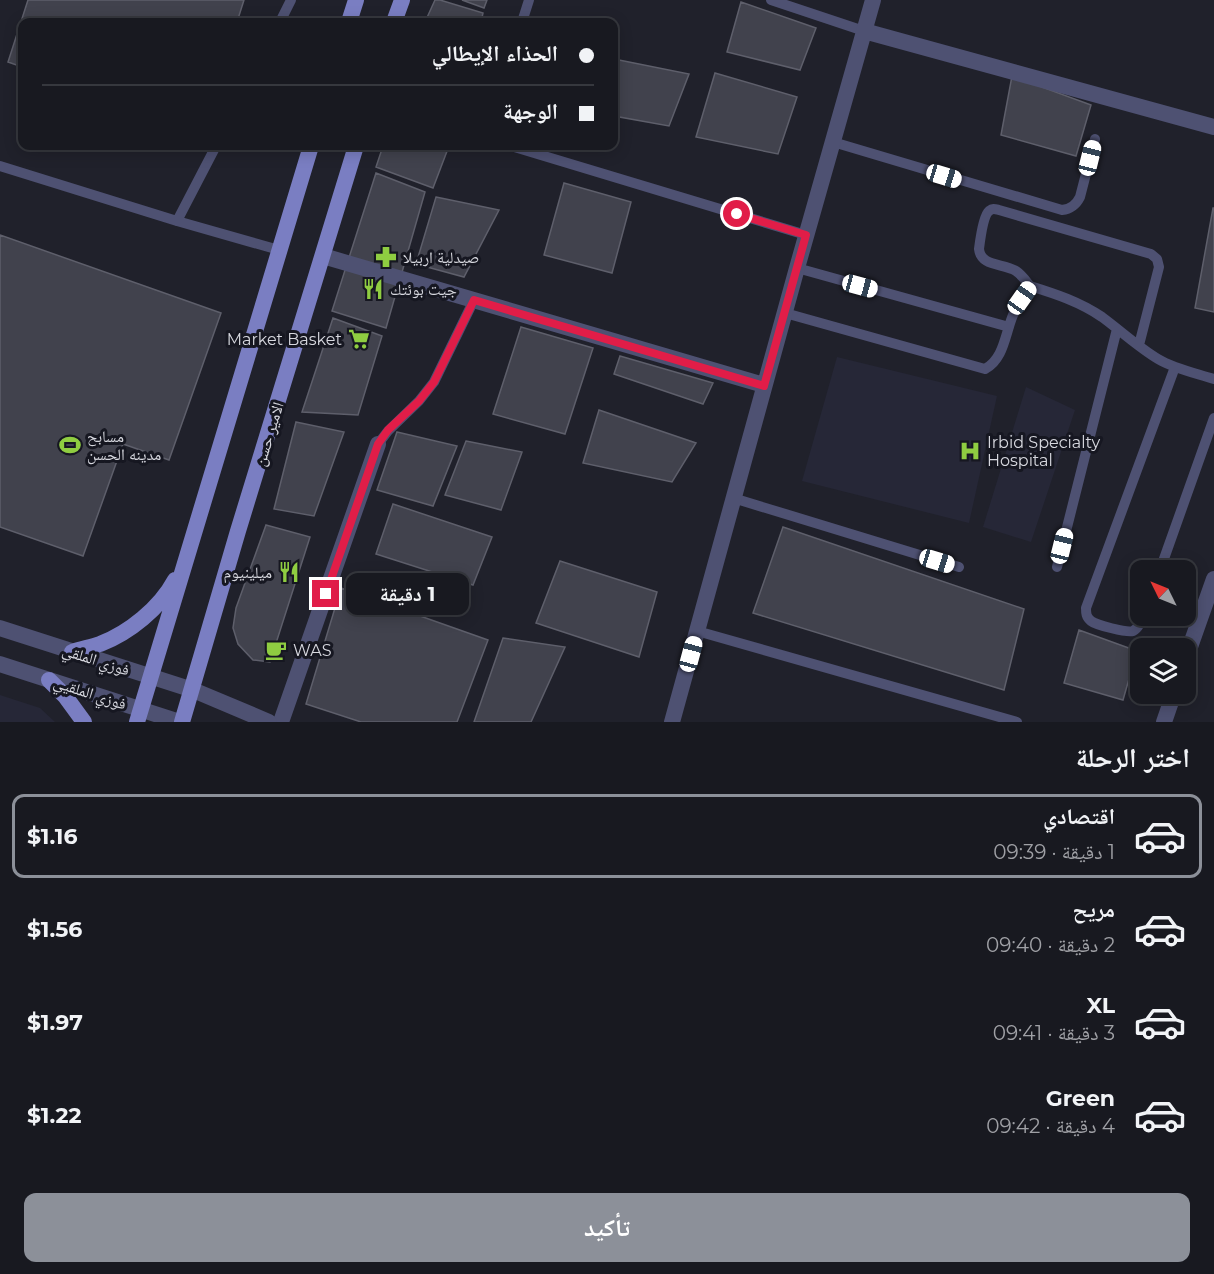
<!DOCTYPE html>
<html lang="ar">
<head>
<meta charset="utf-8">
<style>
	:root { --surface:#181920; --page:#212229; --text:#f1f3f6; --muted:#9fa0a5; --line:#36383e; --accent:#8c9099 }
	body { margin:0; font-family:Montserrat,"Noto Naskh Arabic",sans-serif; background:var(--page); color:var(--text); direction:rtl; height:100vh; display:flex; flex-direction:column; font-size:22px; white-space:nowrap }
	* { box-sizing:border-box; margin:0 }
	p { font-size:20px; color:var(--muted) }
	.icon { flex:none; width:33px; height:33px; fill:none; stroke:currentColor; stroke-width:2; stroke-linecap:round; stroke-linejoin:round }
	.map { position:relative; height:722px; overflow:hidden; direction:ltr }
	.drawer { display:flex; flex-direction:column; background:var(--surface); flex:1 }
	.drawer>* { flex:none }
	.top-card { position:absolute; left:18px; top:18px; width:600px; height:132px; border-radius:12px; box-shadow:0 3px 15px #0003,0 0 0 2px var(--line); direction:rtl; display:grid; align-content:center; height:132px; padding:0 24px; background:var(--surface) }
	.needle { width:39px; rotate:313deg }
	.buttons { position:absolute; left:1130px; top:560px; display:grid; gap:12px }
	.buttons a { display:grid; place-items:center; width:66px; height:66px; border-radius:12px; background:var(--surface); box-shadow:0 3px 15px #0003,0 0 0 2px var(--line); font-size:30px }
	.end { position:absolute; width:27px; height:27px; margin:-14px; border:8px solid #e11d48; background:#fff; box-shadow:0 0 0 3px #fff }
	.from { border-radius:50% }
	.bubble { position:absolute; height:42px; border-radius:12px; background:var(--surface); box-shadow:0 3px 15px #0003,0 0 0 2px var(--line); font-size:20px; font-weight:700; line-height:42px; text-align:center; direction:rtl }
	.car { position:absolute; width:18px; height:36px; margin:-18px -9px; border-radius:8px; box-shadow:0 0 4px 2px #0007; background:linear-gradient(#fff 24%,#345 0 40%,#fff 0 76%,#345 0 86%,#fff 0) }
	.top-card b { display:flex; align-items:center; gap:21px; height:57px; font-size:22px }
	.top-card b+b { border-top:2px solid var(--line) }
	.top-card i { width:15px; height:15px; background:var(--text) }
	ul { padding:0; list-style:none }
	li { display:flex; align-items:center; gap:18px; height:84px; margin:0 12px 9px; padding:0 12px; border:3px solid transparent; border-radius:12px }
	li div { flex:1 }
	li b { display:block; font-size:22px }
	li em { font-style:normal; font-weight:700 }
	li.selected { border-color:var(--accent) }
	li>.icon { width:54px; height:54px; stroke-width:1.5 }
	h2 { padding:0 24px; font-size:27px; line-height:72px }
	.primary-button { display:flex; gap:12px; margin-top:auto; padding:12px 24px }
	.primary-button a { flex:1; height:69px; border-radius:12px; background:var(--accent); color:#fff; font-size:24px; font-weight:700; line-height:69px; text-align:center }
	.map>svg:first-child { display:block }
</style>
</head>
<body>
<div class="map">
<svg width="1214" height="722" viewBox="0 0 1214 722">
	<rect width="100%" height="100%" fill="#20212b"/>
	<path fill="#262737" d="M837,357L997,396L969,523L802,481Z
		M1026,387L1075,410L1031,542L983,527Z
		M0,695L40,708L55,722H0Z"/>
	<path fill="#41424d" stroke="#5e5f6b" stroke-width="1.5" d="M28,0H244L237,22H22V67L8,62Z
		M435,0H440L483,13L481,22H425Z
		M462,0H487L484,8Z
		M741,2L816,28L800,70L727,52Z
		M614,59L689,74L669,126L614,116Z
		M715,73L797,97L778,154L696,137Z
		M1012,76L1091,105L1076,156L1001,135Z
		M383,146H449L433,188L376,167Z
		M376,173L425,192L386,328L332,311Z
		M564,183L631,202L612,273L544,255Z
		M436,197L499,210L464,277L416,264Z
		M1213,208H1214V312L1195,308Z
		M0,235L221,313L169,460L123,444L83,556L0,527Z
		M333,318L382,336L358,415L302,412Z
		M521,327L593,348L565,434L493,414Z
		M620,356L713,383L703,404L614,374Z
		M599,410L696,443L672,482L583,463Z
		M296,422L344,432L314,516L274,509Z
		M397,432L457,446L433,506L377,490Z
		M466,441L522,452L501,510L445,495Z
		M393,504L492,537L473,585L376,554Z
		M266,525L310,537L270,662L253,660L238,644L233,628L236,608Z
		M783,527L1024,609L1004,690L753,613Z
		M560,561L657,592L639,657L536,623Z
		M341,588L488,640L457,722H361L306,704Z
		M1079,630L1137,651L1123,700L1064,683Z
		M503,638L565,647L531,722H474Z"/>
	<g fill="none" stroke-linecap="round" stroke-linejoin="round">
		<path stroke="#4e5172" stroke-width="10" d="M771,0L864,31
			M280,22L291,0
			M522,22L529,0
			M833,142L1062,210C1071,209 1076,205 1080,197L1095,139
			M511,146L806,235
			M0,166L177,221L279,250
			M177,221L216,146
			M797,268L1009,327
			M1030,286C1026,281 1022,275 1016,271C1003,263 981,267 979,249C980,241 983,216 989,211C993,208 995,209 999,210L1151,254L1157,259L1159,267L1139,345
			M785,313L985,369C1004,359 1005,334 1013,315C1017,305 1023,295 1030,286C1056,294 1080,302 1102,317C1121,331 1138,347 1158,359C1175,369 1195,373 1214,379
			M378,444L388,431L419,401L434,382L474,300
			M733,498L959,567
			M1057,567L1117,329
			M1160,570L1214,418
			M1143,615C1141,621 1139,628 1133,631C1127,633 1096,625 1091,621C1086,617 1086,613 1086,608L1175,367
			M697,631L1017,722"/>
		<path stroke="#4e5172" stroke-width="16" d="M864,31L1214,127
			M323,256L764,385
			M1185,661L1214,579
			M281,722L378,444
			M672,722L797,268L873,0
			M1164,722L1174,693"/>
		<path stroke="#4e5172" stroke-width="16" d="M0,628L193,690L269,722
			M0,664L180,722"/>
		<path stroke="#7a7ec2" stroke-width="16" d="M349,22L356,0
			M394,22L402,0
			M72,652C81,649 91,647 100,644C129,633 160,608 175,580
			M49,680L65,696L84,722
			M137,722L311,146
			M182,722L238,531L356,146"/>
	</g>
	<g fill="none" stroke-linecap="round" stroke-linejoin="round">
		<path stroke="#e11d48" stroke-width="8" d="M326,594L378,444L388,430L419,401L434,382L474,300L764,386L806,235L737,214"/>
	</g>
	<defs>
		<symbol id="pharmacy-bare" viewBox="-9 -9 18 18"><path d="M-2-6h4v4h4v4h-4v4h-4v-4h-4v-4h4Z" fill="#8fcd41" stroke="#161721" stroke-width="2.5" paint-order="stroke"/></symbol>
		<symbol id="restaurant-bare" viewBox="-9 -9 18 18"><path d="M-5-6h1v4h1v-4h1v4h1v-4h1v5L-1.5 .5V6h-2V.5L-5-1ZM5-6V6H3V1.5H1.5Q1.5-4 5-6Z" fill="#8fcd41" stroke="#161721" stroke-width="2.5" paint-order="stroke"/></symbol>
		<symbol id="supermarket-bare" viewBox="-9 -9 18 18"><path d="M-6-5.5h2.5l.6 2H6L4.5 2H-2.5L-4.4-4H-6ZM-1.5 3.2a1.3 1.3 0 1 0 .1 0ZM3 3.2a1.3 1.3 0 1 0 .1 0Z" fill="#8fcd41" stroke="#161721" stroke-width="2.5" paint-order="stroke"/></symbol>
		<symbol id="stadium-bare" viewBox="-9 -9 18 18"><path d="M0-5a6.5 5 0 1 0 0 10a6.5 5 0 1 0 0-10ZM-3.5-1.8h7v3.6h-7Z" fill="#8fcd41" stroke="#161721" stroke-width="2.5" paint-order="stroke"/></symbol>
		<symbol id="hospital-bare" viewBox="-9 -9 18 18"><path d="M-5-5h3v3.5h4V-5h3V5h-3V1.5h-4V5h-3Z" fill="#8fcd41" stroke="#161721" stroke-width="2.5" paint-order="stroke"/></symbol>
		<symbol id="cafe-bare" viewBox="-9 -9 18 18"><path d="M-5.5-4.5H6V0H3Q3 3.5 0 3.5H-2.5Q-5.5 3.5-5.5 0ZM3-3.2v2h1.7v-2ZM-6 4.5H4V6H-6Z" fill="#8fcd41" stroke="#161721" stroke-width="2.5" paint-order="stroke"/></symbol>
	</defs>
	<g fill-rule="evenodd">
		<use href="#pharmacy-bare" x="371" y="242" width="30" height="30"/>
		<use href="#restaurant-bare" x="358" y="274" width="30" height="30"/>
		<use href="#supermarket-bare" x="344" y="324" width="30" height="30"/>
		<use href="#stadium-bare" x="55" y="430" width="30" height="30"/>
		<use href="#hospital-bare" x="955" y="436" width="30" height="30"/>
		<use href="#restaurant-bare" x="274" y="557" width="30" height="30"/>
		<use href="#cafe-bare" x="261" y="635" width="30" height="30"/>
	</g>
	<g text-anchor="middle" dominant-baseline="central" stroke-width="6" stroke-linejoin="round" paint-order="stroke">
		<g font-size="16" fill="#d7d8df" stroke="#161721" text-anchor="start">
			<text x="403" y="257">صيدلية اربيلا</text>
			<text x="390" y="289">جيت بوئتك</text>
			<text x="342" y="339" text-anchor="end">Market Basket</text>
			<text x="87" y="436">مسابح<tspan x="87" dy="18">مدينه الحسن</tspan></text>
			<text x="987" y="442">Irbid Specialty<tspan x="987" dy="18">Hospital</tspan></text>
			<text x="272" y="572" text-anchor="end">ميلينيوم</text>
			<text x="293" y="650">WAS</text>
		</g>
		<g font-size="16" fill="#d7d8df" stroke="#161721">
			<text transform="translate(269 434) rotate(-73)">الامير حسن</text>
			<text transform="translate(96 660) rotate(18)">فوزي الملقي</text>
			<text transform="translate(90 693) rotate(18)">فوزي الملقيي</text>
		</g>
	</g>
</svg>
<div class="buttons">
<a><svg class="needle" viewBox="-14 -14 28 28"><path d="M0-13l5 13h-10z" fill="#e53935"/><path d="M0 13l5-13h-10z" fill="#9fa0a5"/></svg></a>
<a><svg class="icon" aria-label="layers" viewBox="0 0 24 24"><path d="M12 4l9 5-9 5-9-5zM3 14l9 5 9-5"/></svg></a>
</div>
<i class="end from" style="left:737px;top:214px"></i>
<i class="end" style="left:326px;top:594px"></i>
<div class="bubble" style="left:346px;top:573px;width:123px">1 دقيقة</div>
<i class="car" style="left:1090px;top:158px;rotate:14deg"></i>
<i class="car" style="left:944px;top:176px;rotate:107deg"></i>
<i class="car" style="left:860px;top:286px;rotate:105deg"></i>
<i class="car" style="left:1022px;top:298px;rotate:35deg"></i>
<i class="car" style="left:1062px;top:546px;rotate:14deg"></i>
<i class="car" style="left:937px;top:561px;rotate:107deg"></i>
<i class="car" style="left:691px;top:654px;rotate:15deg"></i>
<div class="top-card">
<b><i class="from"></i>الحذاء الإيطالي</b>
<b><i></i>الوجهة</b>
</div>
</div>
<section class="drawer">
<h2>اختر الرحلة</h2>
<ul>
<li class="selected"><svg class="icon" aria-label="car" viewBox="0 0 24 24"><path d="M5 17H2v-5l4-1 3-4h7l3 4 3 1v5h-3M9 17h6M6 11h13"/><circle cx="7" cy="17" r="2"/><circle cx="17" cy="17" r="2"/></svg><div><b>اقتصادي</b><p>1 دقيقة · 09:39</p></div><em>$1.16</em></li>
<li><svg class="icon" aria-label="car" viewBox="0 0 24 24"><path d="M5 17H2v-5l4-1 3-4h7l3 4 3 1v5h-3M9 17h6M6 11h13"/><circle cx="7" cy="17" r="2"/><circle cx="17" cy="17" r="2"/></svg><div><b>مريح</b><p>2 دقيقة · 09:40</p></div><em>$1.56</em></li>
<li><svg class="icon" aria-label="car" viewBox="0 0 24 24"><path d="M5 17H2v-5l4-1 3-4h7l3 4 3 1v5h-3M9 17h6M6 11h13"/><circle cx="7" cy="17" r="2"/><circle cx="17" cy="17" r="2"/></svg><div><b>XL</b><p>3 دقيقة · 09:41</p></div><em>$1.97</em></li>
<li><svg class="icon" aria-label="car" viewBox="0 0 24 24"><path d="M5 17H2v-5l4-1 3-4h7l3 4 3 1v5h-3M9 17h6M6 11h13"/><circle cx="7" cy="17" r="2"/><circle cx="17" cy="17" r="2"/></svg><div><b>Green</b><p>4 دقيقة · 09:42</p></div><em>$1.22</em></li>
</ul>
<div class="primary-button"><a>تأكيد</a></div>
</section>
</body>
</html>
